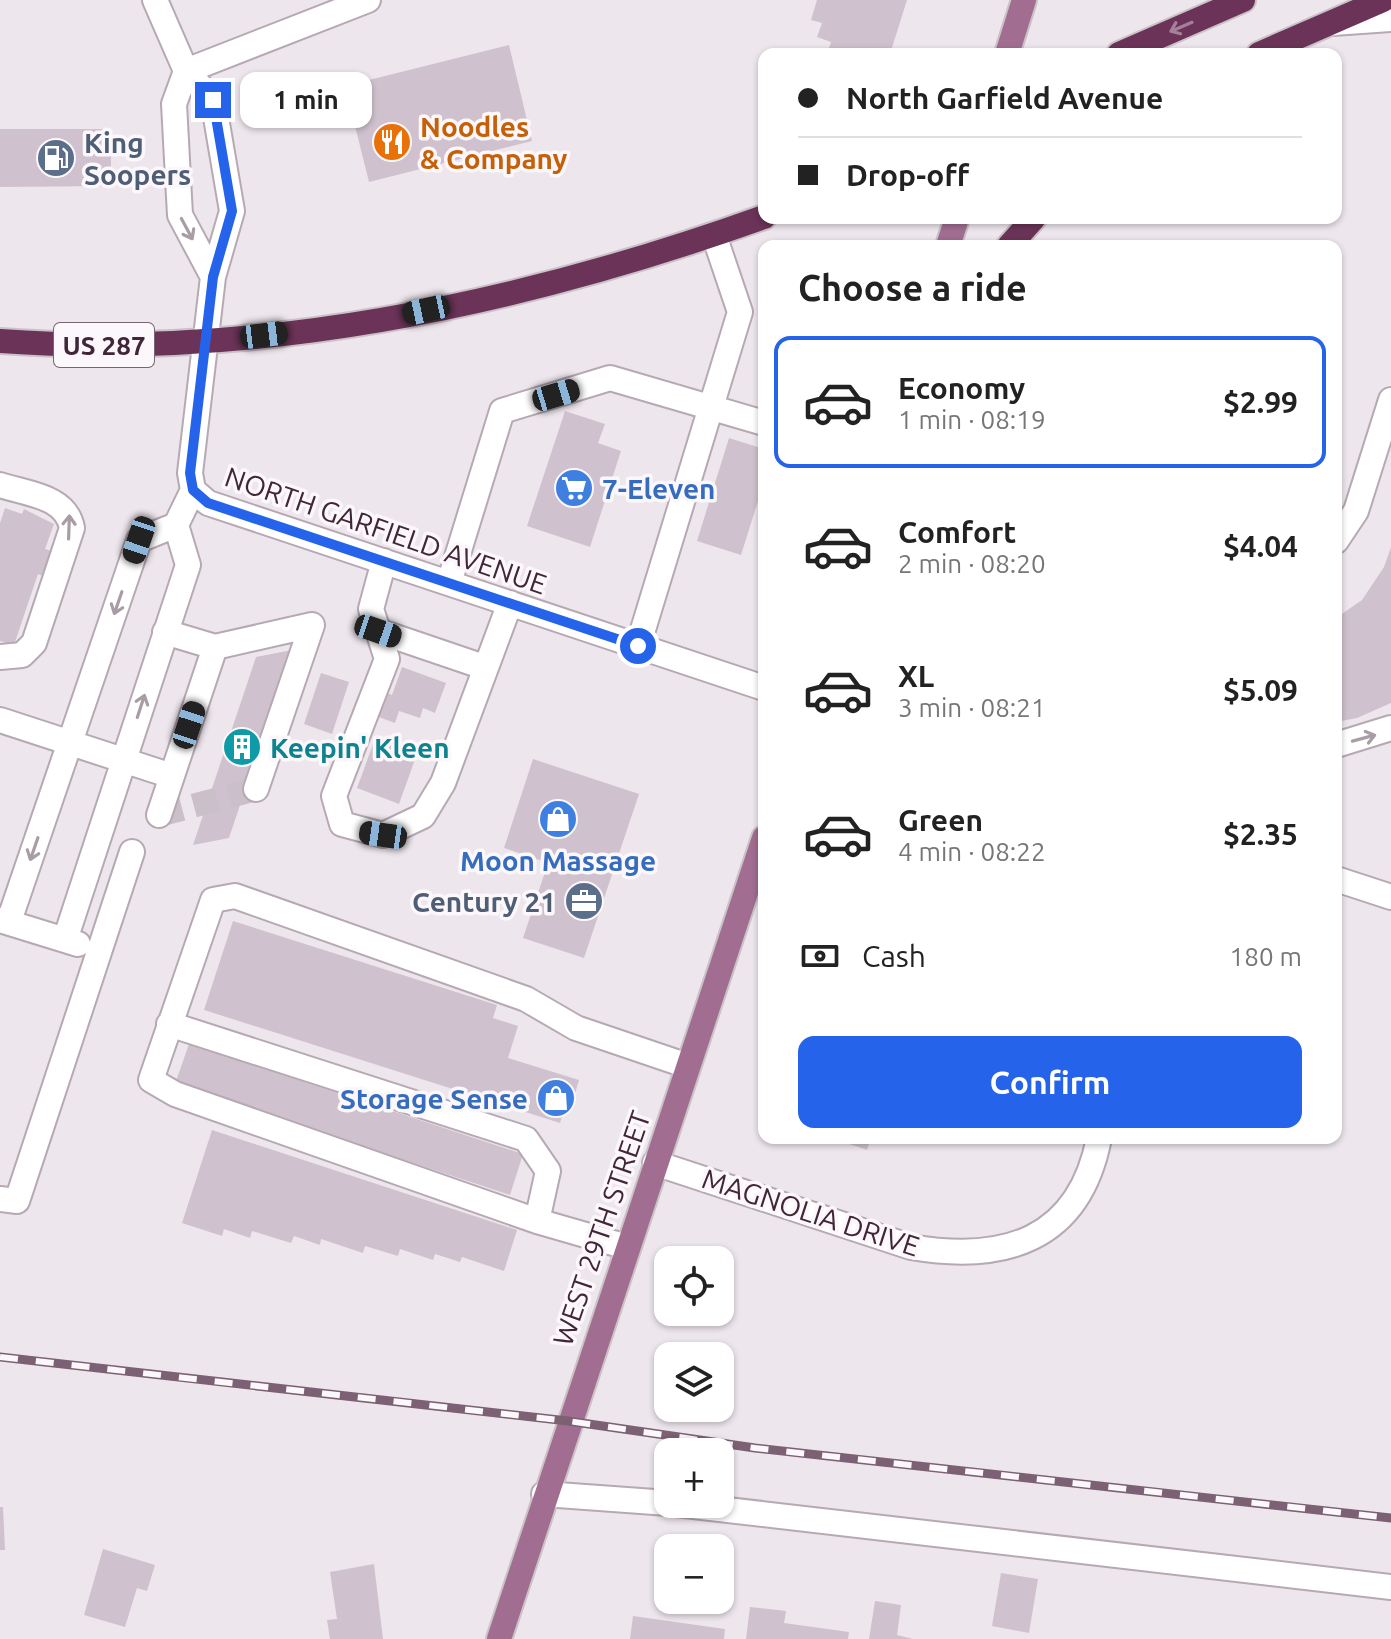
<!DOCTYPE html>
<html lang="en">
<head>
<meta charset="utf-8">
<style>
	:root { --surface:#fff; --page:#f6f6f6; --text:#222; --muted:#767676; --line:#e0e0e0; --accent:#2563eb }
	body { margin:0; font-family:Ubuntu,sans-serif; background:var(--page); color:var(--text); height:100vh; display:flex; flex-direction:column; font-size:30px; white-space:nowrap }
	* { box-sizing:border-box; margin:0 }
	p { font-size:26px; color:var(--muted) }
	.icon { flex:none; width:44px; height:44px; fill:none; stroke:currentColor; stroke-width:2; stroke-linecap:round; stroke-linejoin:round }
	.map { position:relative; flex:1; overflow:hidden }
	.details { position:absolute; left:758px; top:240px; width:584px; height:904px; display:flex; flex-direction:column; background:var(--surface); border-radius:16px; box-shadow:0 2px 6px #0004 }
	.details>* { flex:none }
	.guide { position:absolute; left:758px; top:48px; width:584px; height:176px; border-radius:16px; box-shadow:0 2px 6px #0004; display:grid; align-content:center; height:176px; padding:0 40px; background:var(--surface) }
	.controls { position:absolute; left:654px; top:1246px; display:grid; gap:16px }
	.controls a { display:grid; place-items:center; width:80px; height:80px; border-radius:16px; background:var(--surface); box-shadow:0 2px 6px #0004; font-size:40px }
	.end { position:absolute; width:36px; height:36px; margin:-18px; border:10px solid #2563eb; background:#fff; box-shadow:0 0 0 4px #fff }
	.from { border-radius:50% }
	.bubble { position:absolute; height:56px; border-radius:16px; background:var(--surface); box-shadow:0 2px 6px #0004; font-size:26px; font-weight:700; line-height:56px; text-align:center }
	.car { position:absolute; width:24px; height:48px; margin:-24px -12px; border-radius:10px; box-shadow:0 0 6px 2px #0007; background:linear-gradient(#222 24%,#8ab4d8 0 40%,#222 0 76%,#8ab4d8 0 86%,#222 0) }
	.guide b { display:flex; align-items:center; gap:28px; height:76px; font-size:30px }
	.guide b+b { border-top:2px solid var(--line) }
	.guide i { width:20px; height:20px; background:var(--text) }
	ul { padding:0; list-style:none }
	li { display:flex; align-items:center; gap:24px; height:132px; margin:0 16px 12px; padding:0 24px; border:4px solid transparent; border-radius:16px }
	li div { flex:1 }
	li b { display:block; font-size:30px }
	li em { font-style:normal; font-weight:700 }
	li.current { border-color:var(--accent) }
	li>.icon { width:72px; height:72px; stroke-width:1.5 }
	h2 { padding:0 40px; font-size:36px; line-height:96px }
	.pay { display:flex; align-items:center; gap:20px; height:88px; padding:0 40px; font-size:30px }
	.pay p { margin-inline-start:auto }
	.button { display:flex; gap:16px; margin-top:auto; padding:16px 40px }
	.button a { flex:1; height:92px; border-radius:16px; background:var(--accent); color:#fff; font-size:32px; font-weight:700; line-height:92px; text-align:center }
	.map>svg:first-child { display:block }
</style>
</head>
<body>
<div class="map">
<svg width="1391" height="1639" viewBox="0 0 1391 1639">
	<rect width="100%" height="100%" fill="#eee6ed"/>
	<path fill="#cfc2ce" d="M817,0H907L890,54H827L831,42L817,37L822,23L811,20Z
		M509,45L532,141L369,182L345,86Z
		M0,129H111V186L0,187Z
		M565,411L605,424L598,443L621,451L590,547L527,526Z
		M729,438L764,449V482L741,555L697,541Z
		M5,508L22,514L24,509L54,524L45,549L61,554L53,580L38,574L14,645L0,641V523Z
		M1391,547V703L1357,718L1336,722V618L1362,600L1384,567Z
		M292,650L229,838L193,845L256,657Z
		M402,667L446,683L435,713L423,708L420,718L399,711L395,723L376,716L385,692L392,695Z
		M321,673L349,682L332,734L304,724Z
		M376,736L418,751L399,804L357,788Z
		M533,759L639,794L584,958L523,938L548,863L504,848Z
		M233,921L497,1005L493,1018L518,1026L508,1058L579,1080L570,1110L564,1109L560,1123L204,1010Z
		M189,1044L523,1154L510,1195L175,1084Z
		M212,1130L517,1230L504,1271L462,1257L460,1262L435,1254L433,1260L400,1249L398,1256L365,1246L363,1253L321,1239L320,1245L294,1236L291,1243L252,1231L250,1238L224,1229L222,1236L182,1223Z
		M832,1138H871L867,1150Z
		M0,1507H3L5,1550H0Z
		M103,1549L155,1565L147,1591L137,1588L125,1627L84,1615Z
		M374,1564L383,1639H330L327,1620L337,1619L330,1572Z
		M1001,1573L1038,1579L1029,1633L992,1626Z
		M875,1601L901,1605L897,1635L913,1639H869Z
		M750,1607L786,1611L784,1623L849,1632L848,1639H746Z
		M633,1616L725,1629L724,1639H630Z"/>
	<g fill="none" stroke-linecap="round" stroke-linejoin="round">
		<path stroke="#cbc0c9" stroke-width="24" stroke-dasharray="24 12" stroke-linecap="butt" d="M159,815L256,789"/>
		<defs>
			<path id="minor" d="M155,0L186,71L213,100L232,211L213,277L190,473L193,490L208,503L764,688
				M1333,23L1391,19
				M213,277L180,215L174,104L186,71L368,0
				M0,485C28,494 66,496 72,528L34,643L22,655L0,657
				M1336,541L1356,511L1391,400
				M384,561L371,609L387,659L334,796L342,824L383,835L423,816L443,783L510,603
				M449,583L502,411L610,378L764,423
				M378,631L484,667
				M165,632L215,647
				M638,646L740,312L714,235
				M0,720L172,776
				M1336,745L1391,728
				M159,815L215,647L312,625L256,789
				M1336,879L1391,897
				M0,920L78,944
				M9,921L139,540L176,525L193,490
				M65,940L188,565L176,525
				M169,1024L526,1139L548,1171L537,1221
				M655,1163L911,1247C1004,1263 1079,1241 1099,1138
				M0,1199L17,1201L132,852
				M627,1247L537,1221L175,1094L151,1080L213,900L235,896L526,999L576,1028L688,1066
				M544,1494L668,1503
				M676,1504L1391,1587"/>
			<path id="major" d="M1007,54L1024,0
				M948,246L957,218
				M499,1639L764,838"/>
			<path id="highway" d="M1119,54L1243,0
				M1259,54L1383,0
				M1009,246L1034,218
				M0,341C259,360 521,304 764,217"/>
		</defs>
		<use href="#minor" stroke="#b6a9b3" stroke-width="28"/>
		<use href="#major" stroke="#cac2c7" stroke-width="28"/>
		<use href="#highway" stroke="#cac2c7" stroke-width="28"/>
		<use href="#minor" stroke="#fff" stroke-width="24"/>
		<use href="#major" stroke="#a16e91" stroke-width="24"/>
		<use href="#highway" stroke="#6a3357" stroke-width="24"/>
		<defs>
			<path id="rail" d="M0,1357L568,1421L755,1448L1391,1518"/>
		</defs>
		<use href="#rail" stroke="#7b6173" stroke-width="9"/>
		<use href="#rail" stroke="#fbf7fa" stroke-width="6" stroke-dasharray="18" stroke-linecap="butt"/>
	</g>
	<defs><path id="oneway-shaft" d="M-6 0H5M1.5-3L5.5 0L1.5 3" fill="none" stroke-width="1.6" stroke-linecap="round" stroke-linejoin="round" transform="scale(2)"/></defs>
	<use stroke="#a48198" href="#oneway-shaft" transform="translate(1181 27) rotate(157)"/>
	<g stroke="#a99da5">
		<use href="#oneway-shaft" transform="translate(187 229) rotate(62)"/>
		<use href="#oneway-shaft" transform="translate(69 527) rotate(-88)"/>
		<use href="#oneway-shaft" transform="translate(118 603) rotate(109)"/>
		<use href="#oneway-shaft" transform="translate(141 706) rotate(-72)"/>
		<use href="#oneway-shaft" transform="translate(1364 738) rotate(-15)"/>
		<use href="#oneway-shaft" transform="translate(34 849) rotate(109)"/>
	</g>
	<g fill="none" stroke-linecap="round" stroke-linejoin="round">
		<path stroke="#2563eb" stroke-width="10" d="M213,100L232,211L213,277L190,473L193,490L208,503L638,646"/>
	</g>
	<defs>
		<symbol id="restaurant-disc" viewBox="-11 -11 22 22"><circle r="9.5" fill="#e8710a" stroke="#fbf7fa"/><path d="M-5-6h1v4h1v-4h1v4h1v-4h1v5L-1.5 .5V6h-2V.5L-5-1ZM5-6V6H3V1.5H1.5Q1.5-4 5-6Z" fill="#fff"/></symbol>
		<symbol id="fuel-disc" viewBox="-11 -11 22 22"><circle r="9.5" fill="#5c6f8a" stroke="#fbf7fa"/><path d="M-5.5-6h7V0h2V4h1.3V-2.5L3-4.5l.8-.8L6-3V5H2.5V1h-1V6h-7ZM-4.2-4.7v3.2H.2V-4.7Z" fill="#fff"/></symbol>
		<symbol id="supermarket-disc" viewBox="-11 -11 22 22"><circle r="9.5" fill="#3f7fe0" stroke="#fbf7fa"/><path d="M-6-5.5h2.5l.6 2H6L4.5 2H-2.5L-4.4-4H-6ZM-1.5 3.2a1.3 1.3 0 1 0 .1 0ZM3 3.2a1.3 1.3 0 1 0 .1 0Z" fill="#fff"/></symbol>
		<symbol id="building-disc" viewBox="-11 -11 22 22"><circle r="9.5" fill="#0f9aa8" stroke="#fbf7fa"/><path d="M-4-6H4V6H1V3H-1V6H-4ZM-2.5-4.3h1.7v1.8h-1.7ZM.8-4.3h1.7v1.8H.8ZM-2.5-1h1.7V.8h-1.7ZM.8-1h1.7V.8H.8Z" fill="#fff"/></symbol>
		<symbol id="shop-disc" viewBox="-11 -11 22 22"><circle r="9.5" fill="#3f7fe0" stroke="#fbf7fa"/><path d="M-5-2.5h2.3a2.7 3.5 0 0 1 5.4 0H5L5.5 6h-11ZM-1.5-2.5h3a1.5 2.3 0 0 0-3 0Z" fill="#fff"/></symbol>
		<symbol id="office-disc" viewBox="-11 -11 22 22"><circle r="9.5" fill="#5c6f8a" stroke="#fbf7fa"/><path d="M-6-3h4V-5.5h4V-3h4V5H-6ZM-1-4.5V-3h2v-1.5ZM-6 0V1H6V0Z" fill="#fff"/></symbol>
	</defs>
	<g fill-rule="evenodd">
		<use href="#restaurant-disc" x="370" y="120" width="44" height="44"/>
		<use href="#fuel-disc" x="34" y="136" width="44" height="44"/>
		<use href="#supermarket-disc" x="552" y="466" width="44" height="44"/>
		<use href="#building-disc" x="220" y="725" width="44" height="44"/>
		<use href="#shop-disc" x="536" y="797" width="44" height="44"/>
		<use href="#office-disc" x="562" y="879" width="44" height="44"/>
		<use href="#shop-disc" x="534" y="1076" width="44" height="44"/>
	</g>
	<g text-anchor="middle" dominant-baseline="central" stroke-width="7" stroke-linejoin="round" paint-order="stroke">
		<rect fill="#fbf7fa" stroke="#786572" stroke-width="2" x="54" y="323" width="100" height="44" rx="6"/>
		<g font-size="26" font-weight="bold" fill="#402638">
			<text x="104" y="345">US 287</text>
		</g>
		<g font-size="28" font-weight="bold" fill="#c56008" stroke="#fbf7fa" text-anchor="start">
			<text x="420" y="126">Noodles<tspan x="420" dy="32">&amp; Company</tspan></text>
		</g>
		<g font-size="28" font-weight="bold" fill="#4e5e75" stroke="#fbf7fa" text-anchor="start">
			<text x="84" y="142">King<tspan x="84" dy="32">Soopers</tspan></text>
			<text x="556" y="901" text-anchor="end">Century 21</text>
		</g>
		<g font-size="28" font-weight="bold" fill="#366cbe" stroke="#fbf7fa" text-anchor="start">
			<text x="602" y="488">7-Eleven</text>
			<text x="558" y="860" text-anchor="middle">Moon Massage</text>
			<text x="528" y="1098" text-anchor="end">Storage Sense</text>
		</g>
		<g font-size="28" fill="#402638" stroke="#fbf7fa">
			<text transform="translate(386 530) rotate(19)">NORTH GARFIELD AVENUE</text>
			<text transform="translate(811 1212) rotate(18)">MAGNOLIA DRIVE</text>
			<text transform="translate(601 1228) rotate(-71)">WEST 29TH STREET</text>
		</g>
		<g font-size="28" font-weight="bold" fill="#0d838f" stroke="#fbf7fa" text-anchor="start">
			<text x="270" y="747">Keepin' Kleen</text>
		</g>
	</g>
</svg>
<div class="controls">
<a><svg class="icon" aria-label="locate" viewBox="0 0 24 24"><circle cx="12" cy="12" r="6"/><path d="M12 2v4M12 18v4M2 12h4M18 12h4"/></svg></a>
<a><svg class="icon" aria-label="layers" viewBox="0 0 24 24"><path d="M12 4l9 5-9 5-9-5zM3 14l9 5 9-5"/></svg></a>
<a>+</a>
<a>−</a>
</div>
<i class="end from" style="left:638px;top:646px"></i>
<i class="end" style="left:213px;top:100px"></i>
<div class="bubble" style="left:240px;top:72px;width:132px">1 min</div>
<i class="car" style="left:426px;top:310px;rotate:258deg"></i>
<i class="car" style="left:264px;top:335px;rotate:83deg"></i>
<i class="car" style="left:556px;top:395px;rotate:73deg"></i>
<i class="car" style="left:139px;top:540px;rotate:199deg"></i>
<i class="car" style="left:378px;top:631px;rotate:109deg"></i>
<i class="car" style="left:189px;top:725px;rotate:18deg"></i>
<i class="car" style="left:383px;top:835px;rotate:278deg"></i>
<div class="guide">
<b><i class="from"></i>North Garfield Avenue</b>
<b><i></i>Drop-off</b>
</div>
<section class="details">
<h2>Choose a ride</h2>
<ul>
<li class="current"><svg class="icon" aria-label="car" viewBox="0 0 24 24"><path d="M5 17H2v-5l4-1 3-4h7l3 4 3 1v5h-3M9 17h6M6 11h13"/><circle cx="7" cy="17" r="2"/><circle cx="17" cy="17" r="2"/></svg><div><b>Economy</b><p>1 min · 08:19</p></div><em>$2.99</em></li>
<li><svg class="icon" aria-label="car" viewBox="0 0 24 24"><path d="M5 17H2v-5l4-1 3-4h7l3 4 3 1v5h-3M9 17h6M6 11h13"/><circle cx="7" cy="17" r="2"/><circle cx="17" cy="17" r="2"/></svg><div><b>Comfort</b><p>2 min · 08:20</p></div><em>$4.04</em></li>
<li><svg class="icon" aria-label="car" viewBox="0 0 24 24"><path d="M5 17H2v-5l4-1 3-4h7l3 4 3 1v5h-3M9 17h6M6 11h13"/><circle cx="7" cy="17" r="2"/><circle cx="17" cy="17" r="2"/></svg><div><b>XL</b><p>3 min · 08:21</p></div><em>$5.09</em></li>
<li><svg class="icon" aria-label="car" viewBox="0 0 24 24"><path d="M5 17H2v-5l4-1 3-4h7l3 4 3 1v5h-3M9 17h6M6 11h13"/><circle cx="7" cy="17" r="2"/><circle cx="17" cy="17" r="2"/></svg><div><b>Green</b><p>4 min · 08:22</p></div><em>$2.35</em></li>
</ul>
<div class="pay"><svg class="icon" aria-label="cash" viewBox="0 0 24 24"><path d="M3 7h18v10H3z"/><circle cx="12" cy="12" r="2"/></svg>Cash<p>180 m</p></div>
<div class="button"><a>Confirm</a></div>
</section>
</div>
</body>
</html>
